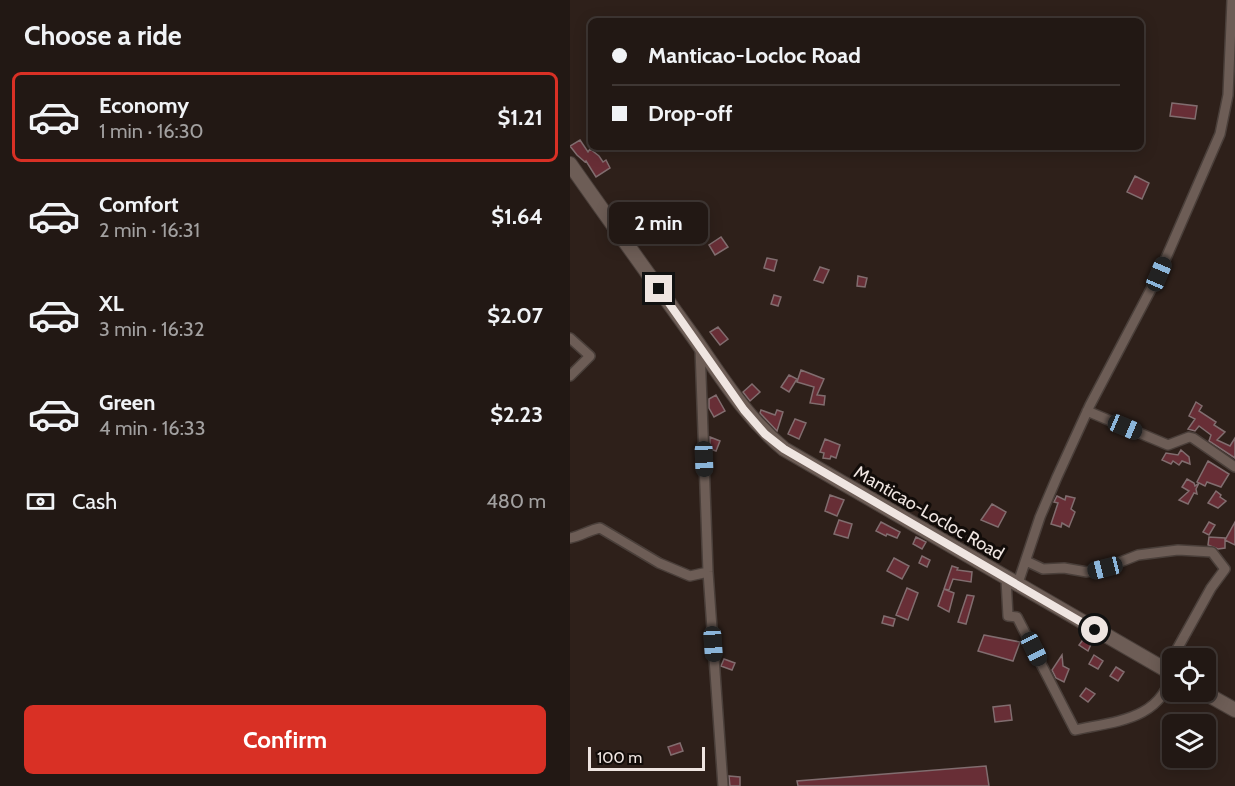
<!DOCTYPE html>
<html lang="en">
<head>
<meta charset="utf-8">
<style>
	:root { --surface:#221814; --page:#2a211d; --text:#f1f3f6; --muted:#a2a0a0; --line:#3f3734; --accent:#d93025 }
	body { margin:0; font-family:Cabin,sans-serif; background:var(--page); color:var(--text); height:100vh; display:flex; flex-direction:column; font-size:22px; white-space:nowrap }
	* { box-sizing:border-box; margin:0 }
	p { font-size:20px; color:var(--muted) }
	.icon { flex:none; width:33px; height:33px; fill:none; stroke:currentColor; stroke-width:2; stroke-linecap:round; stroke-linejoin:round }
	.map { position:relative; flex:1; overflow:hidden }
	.panel { display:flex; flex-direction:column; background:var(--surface); width:570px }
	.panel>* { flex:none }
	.top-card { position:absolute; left:18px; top:18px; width:556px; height:132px; border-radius:9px; box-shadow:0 3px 15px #0003,0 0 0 2px var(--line); display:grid; align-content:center; height:132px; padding:0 24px; background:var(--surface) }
	.controls { position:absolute; left:592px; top:648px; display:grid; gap:12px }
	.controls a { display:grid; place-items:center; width:54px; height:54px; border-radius:9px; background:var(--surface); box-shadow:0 3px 15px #0003,0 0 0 2px var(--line); font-size:30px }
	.scale { position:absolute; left:18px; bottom:15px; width:117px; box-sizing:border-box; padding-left:6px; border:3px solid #efe5e1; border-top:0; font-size:16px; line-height:21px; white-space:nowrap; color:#efe5e1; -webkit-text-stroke:4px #120c09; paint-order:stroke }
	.end { position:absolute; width:27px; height:27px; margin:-14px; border:8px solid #efe5e1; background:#111; box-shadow:0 0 0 3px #111 }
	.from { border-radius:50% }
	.bubble { position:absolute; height:42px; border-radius:9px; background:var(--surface); box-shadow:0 3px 15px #0003,0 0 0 2px var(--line); font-size:20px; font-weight:800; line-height:42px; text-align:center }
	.car { position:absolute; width:18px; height:36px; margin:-18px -9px; border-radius:8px; box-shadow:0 0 4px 2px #0007; background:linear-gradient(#222 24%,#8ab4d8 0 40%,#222 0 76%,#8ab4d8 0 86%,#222 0) }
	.top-card b { display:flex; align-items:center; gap:21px; height:57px; font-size:22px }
	.top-card b+b { border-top:2px solid var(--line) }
	.top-card i { width:15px; height:15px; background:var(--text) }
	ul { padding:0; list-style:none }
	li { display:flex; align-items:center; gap:18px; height:90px; margin:0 12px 9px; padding:0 12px; border:3px solid transparent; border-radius:9px }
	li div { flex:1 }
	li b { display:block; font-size:22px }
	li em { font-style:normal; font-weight:800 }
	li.selected { border-color:var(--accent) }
	li>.icon { width:54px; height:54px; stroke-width:1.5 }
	h2 { padding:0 24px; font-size:27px; line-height:72px }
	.pay { display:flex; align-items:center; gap:15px; height:66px; padding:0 24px; font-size:22px }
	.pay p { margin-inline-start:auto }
	.action { display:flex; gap:12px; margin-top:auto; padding:12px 24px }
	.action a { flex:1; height:69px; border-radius:9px; background:var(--accent); color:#fff; font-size:24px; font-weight:800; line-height:69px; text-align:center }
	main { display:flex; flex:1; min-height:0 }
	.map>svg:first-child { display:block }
</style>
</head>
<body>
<main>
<section class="panel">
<h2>Choose a ride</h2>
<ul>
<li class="selected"><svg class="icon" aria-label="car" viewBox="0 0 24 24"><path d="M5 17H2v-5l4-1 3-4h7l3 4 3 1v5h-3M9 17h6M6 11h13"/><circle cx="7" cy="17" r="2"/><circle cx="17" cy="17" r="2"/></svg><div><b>Economy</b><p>1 min · 16:30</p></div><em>$1.21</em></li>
<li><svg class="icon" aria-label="car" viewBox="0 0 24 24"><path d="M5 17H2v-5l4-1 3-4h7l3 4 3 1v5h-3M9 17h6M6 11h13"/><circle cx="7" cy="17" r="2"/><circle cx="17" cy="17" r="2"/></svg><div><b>Comfort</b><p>2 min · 16:31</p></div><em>$1.64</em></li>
<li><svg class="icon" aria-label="car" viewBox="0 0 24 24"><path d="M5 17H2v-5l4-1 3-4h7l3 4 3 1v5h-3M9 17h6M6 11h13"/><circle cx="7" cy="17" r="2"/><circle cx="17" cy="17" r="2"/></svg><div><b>XL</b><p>3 min · 16:32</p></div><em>$2.07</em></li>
<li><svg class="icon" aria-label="car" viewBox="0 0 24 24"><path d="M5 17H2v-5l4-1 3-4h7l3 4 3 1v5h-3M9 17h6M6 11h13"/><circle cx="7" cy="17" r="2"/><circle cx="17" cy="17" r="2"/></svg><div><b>Green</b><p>4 min · 16:33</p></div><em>$2.23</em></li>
</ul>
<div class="pay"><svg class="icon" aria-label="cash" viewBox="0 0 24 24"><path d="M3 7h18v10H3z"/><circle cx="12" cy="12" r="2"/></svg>Cash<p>480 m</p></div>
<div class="action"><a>Confirm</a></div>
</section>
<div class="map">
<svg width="665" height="786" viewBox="0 0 665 786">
	<rect width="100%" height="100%" fill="#2e201a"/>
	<path fill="#682e36" stroke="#816d6f" stroke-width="1.5" d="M602,103L627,106L625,119L600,116Z
		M10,140L18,152L20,149L29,156L33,162L36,160L40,168L26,177L16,161L15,162L7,155L0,146Z
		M565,176L579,183L572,199L557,192Z
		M151,237L158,247L145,255L139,245Z
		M197,258L207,260L204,271L194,268Z
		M250,267L259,270L253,283L244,280Z
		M288,276L297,278L295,287L287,286Z
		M204,295L211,297L208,306L201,304Z
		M148,327L158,339L150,345L140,332Z
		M231,370L254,379L247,395L255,396L254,405L240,403L244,387L227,382Z
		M219,375L227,379L219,392L211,387Z
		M182,384L190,392L180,401L173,392Z
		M146,395L155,411L144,417L139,408V399Z
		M626,402L632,406L629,411L646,422L644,425L655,432L647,440L660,446L665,438V458L639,441L641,435L629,426L625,431L618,429L625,419L619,416Z
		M191,410L205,415L207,410L213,412L207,431L190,413Z
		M225,419L236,423L229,439L218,434Z
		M140,437L150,441L146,451L140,449Z
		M255,439L270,445L266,458L261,456L260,459L253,458L254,453L250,452Z
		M611,450L619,457L620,464L612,461L609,465L603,461L601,464L592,460L596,453L608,455Z
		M638,461L659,474L651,487L637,482L635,486L627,482Z
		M617,479L624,483L625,486L629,483L626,489L627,494L624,493L618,504L609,500L619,491L612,487Z
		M646,491L651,495L650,497L656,501L648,508L638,503Z
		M260,495L274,500L267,516L255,511Z
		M487,496L495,500L496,496L505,498L501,509L505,512L499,527L492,523L491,527L481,524L488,503L484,502Z
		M422,504L436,512L428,527L411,520Z
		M269,520L282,524L278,538L264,534Z
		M311,522L330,532L327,538L317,534L316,536L306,531Z
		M639,522L645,525L639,535L633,532Z
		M665,522V545L655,540V548L648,549L638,545L639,537L655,538V540Z
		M346,537L356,542L352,549L343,544Z
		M352,556L360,560L357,567L349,563Z
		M324,558L339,566L332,579L317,571Z
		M382,566L388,568L387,570L402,572L401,582L383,579L379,590L374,589Z
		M337,588L348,593L338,620L326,615Z
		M374,589L384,593L379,612L368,606Z
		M397,595L404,596L396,624L388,622Z
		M314,616L325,619L323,626L312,623Z
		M414,635L450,642L443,661L408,651Z
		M515,637L522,642L518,651L509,645Z
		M492,655L493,666L499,669L494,682L486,678L482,670Z
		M524,655L533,661L528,669L519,664Z
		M154,659L165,663L162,670L151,666Z
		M546,667L554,672L548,681L540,676Z
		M516,688L525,694L518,702L510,696Z
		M440,705L442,720L425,722L423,707Z
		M110,743L113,751L101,755L98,747Z
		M416,766L419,786H228L227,781Z
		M159,776L170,777V786H160Z"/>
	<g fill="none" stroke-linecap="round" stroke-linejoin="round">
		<defs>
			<path id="street" d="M0,338L20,356L0,376
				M130,348L138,572L153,786
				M517,411L598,445L619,437L623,438L665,467
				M0,538C11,536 19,530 30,528L89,563L120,576L138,572
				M456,561L473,569L494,568L517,572L535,568L568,555L608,550L642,552L655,569L641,588L606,651L604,658
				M436,579L438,616L447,617L505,730C547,721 592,720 603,670
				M447,586L470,517L487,477L520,405L589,274L650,134L658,95L662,0"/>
			<path id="secondary" d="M0,164C40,221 81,278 122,335C151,376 175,417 214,449L603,674
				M633,692L665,710"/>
		</defs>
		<use href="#street" stroke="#4a3f3a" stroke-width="12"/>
		<use href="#secondary" stroke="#4a3f3a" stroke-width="16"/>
		<use href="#street" stroke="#6d5d56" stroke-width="9"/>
		<use href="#secondary" stroke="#6d5d56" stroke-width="14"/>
	</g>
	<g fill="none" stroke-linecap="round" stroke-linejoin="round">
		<path stroke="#efe5e1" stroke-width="8" d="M89,289L174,410L195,434L214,449L525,630"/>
	</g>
	<g text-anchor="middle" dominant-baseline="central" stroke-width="6" stroke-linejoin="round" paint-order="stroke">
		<g font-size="18" fill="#efe5e1" stroke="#120c09">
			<text transform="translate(359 513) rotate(30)">Manticao-Locloc Road</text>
		</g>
	</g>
</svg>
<div class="controls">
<a><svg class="icon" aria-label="locate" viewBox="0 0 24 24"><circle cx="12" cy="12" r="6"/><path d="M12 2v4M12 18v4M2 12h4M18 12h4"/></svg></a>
<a><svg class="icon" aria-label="layers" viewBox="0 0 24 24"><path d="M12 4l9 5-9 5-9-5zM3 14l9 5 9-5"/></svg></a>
</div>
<div class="scale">100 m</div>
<i class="end from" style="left:525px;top:630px"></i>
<i class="end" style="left:89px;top:289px"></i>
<div class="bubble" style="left:39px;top:202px;width:99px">2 min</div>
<i class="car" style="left:589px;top:274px;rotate:23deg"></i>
<i class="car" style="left:555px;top:427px;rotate:113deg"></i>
<i class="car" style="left:134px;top:459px;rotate:178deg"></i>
<i class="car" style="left:535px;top:568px;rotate:256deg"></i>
<i class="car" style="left:143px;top:644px;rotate:176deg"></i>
<i class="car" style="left:464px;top:649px;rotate:154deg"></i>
<div class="top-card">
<b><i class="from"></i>Manticao-Locloc Road</b>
<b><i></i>Drop-off</b>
</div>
</div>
</main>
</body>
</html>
